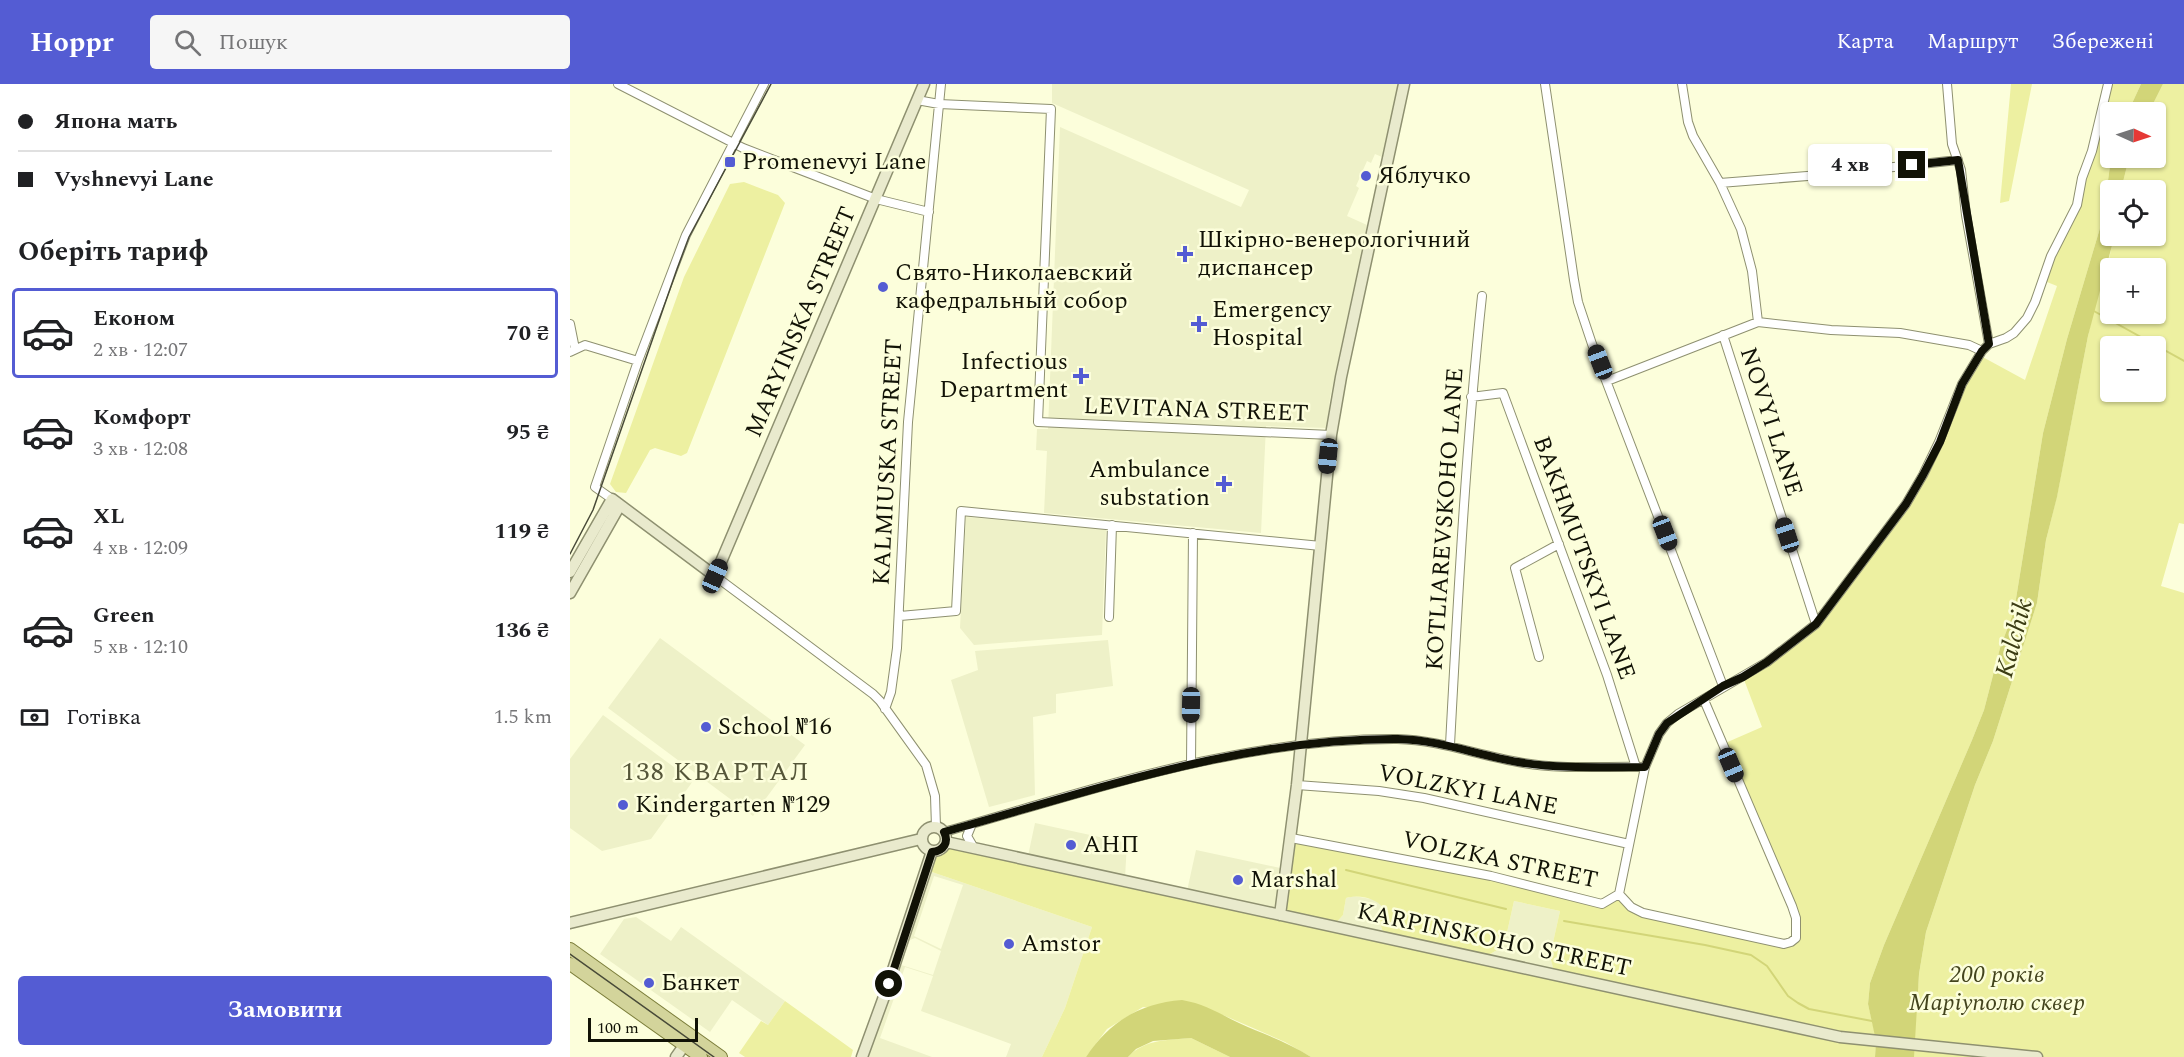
<!DOCTYPE html>
<html lang="uk">
<head>
<meta charset="utf-8">
<style>
	:root { --surface:#fff; --page:#f6f6f6; --text:#202124; --muted:#757577; --line:#e0e0e0; --accent:#545cd3 }
	body { margin:0; font-family:Spectral,serif; background:var(--page); color:var(--text); height:100vh; display:flex; flex-direction:column; font-size:22px; white-space:nowrap }
	* { box-sizing:border-box; margin:0 }
	p { font-size:20px; color:var(--muted) }
	.icon { flex:none; width:33px; height:33px; fill:none; stroke:currentColor; stroke-width:2; stroke-linecap:round; stroke-linejoin:round }
	.map { position:relative; flex:1; overflow:hidden }
	.details { display:flex; flex-direction:column; background:var(--surface); width:570px }
	.details>* { flex:none }
	.guide { display:grid; align-content:center; height:132px; padding:0 18px; background:var(--surface) }
	.needle { width:39px; rotate:93deg }
	.controls { position:absolute; left:1530px; top:18px; display:grid; gap:12px }
	.controls a { display:grid; place-items:center; width:66px; height:66px; border-radius:6px; background:var(--surface); box-shadow:0 2px 4px #0004; font-size:30px }
	.scale { position:absolute; left:18px; bottom:15px; width:110px; box-sizing:border-box; padding-left:6px; border:3px solid #111206; border-top:0; font-size:16px; line-height:21px; white-space:nowrap; color:#111206; -webkit-text-stroke:4px #fcfedb; paint-order:stroke }
	.end { position:absolute; width:27px; height:27px; margin:-14px; border:8px solid #111206; background:#fff; box-shadow:0 0 0 3px #fff }
	.from { border-radius:50% }
	.bubble { position:absolute; height:42px; border-radius:6px; background:var(--surface); box-shadow:0 2px 4px #0004; font-size:20px; font-weight:700; line-height:42px; text-align:center }
	.car { position:absolute; width:18px; height:36px; margin:-18px -9px; border-radius:8px; box-shadow:0 0 4px 2px #0007; background:linear-gradient(#222 24%,#8ab4d8 0 40%,#222 0 76%,#8ab4d8 0 86%,#222 0) }
	.guide b { display:flex; align-items:center; gap:21px; height:57px; font-size:22px }
	.guide b+b { border-top:2px solid var(--line) }
	.guide i { width:15px; height:15px; background:var(--text) }
	ul { padding:0; list-style:none }
	li { display:flex; align-items:center; gap:18px; height:90px; margin:0 12px 9px; padding:0 6px; border:3px solid transparent; border-radius:6px }
	li div { flex:1 }
	li b { display:block; font-size:22px }
	li em { font-style:normal; font-weight:700 }
	li.active { border-color:var(--accent) }
	li>.icon { width:54px; height:54px; stroke-width:1.5 }
	h2 { padding:0 18px; font-size:27px; line-height:72px }
	.pay { display:flex; align-items:center; gap:15px; height:66px; padding:0 18px; font-size:22px }
	.pay p { margin-inline-start:auto }
	.button { display:flex; gap:12px; margin-top:auto; padding:12px 18px }
	.button a { flex:1; height:69px; border-radius:6px; background:var(--accent); color:#fff; font-size:24px; font-weight:700; line-height:69px; text-align:center }
	header { display:flex; align-items:center; gap:36px; box-sizing:border-box; height:84px; padding:0 30px; background:var(--accent); color:#fff }
	header strong { font-size:28px }
	nav { display:flex; gap:33px; margin-inline-start:auto; font-size:21px }
	.search { width:420px; height:54px; background:var(--page); display:flex; align-items:center; gap:15px; box-sizing:border-box; padding:0 21px; border-radius:6px; color:var(--muted); font-size:22px }
	main { display:flex; flex:1; min-height:0 }
	.map>svg:first-child { display:block }
</style>
</head>
<body>
<header>
<strong>Hoppr</strong>
<div class="search"><svg class="icon" aria-label="search" viewBox="0 0 24 24"><circle cx="10" cy="10" r="6"/><path d="M15 15l6 6"/></svg>Пошук</div>
<nav><a>Карта</a><a>Маршрут</a><a>Збережені</a></nav>
</header>
<main>
<section class="details">
<div class="guide">
<b><i class="from"></i>Япона мать</b>
<b><i></i>Vyshnevyi Lane</b>
</div>
<h2>Оберіть тариф</h2>
<ul>
<li class="active"><svg class="icon" aria-label="car" viewBox="0 0 24 24"><path d="M5 17H2v-5l4-1 3-4h7l3 4 3 1v5h-3M9 17h6M6 11h13"/><circle cx="7" cy="17" r="2"/><circle cx="17" cy="17" r="2"/></svg><div><b>Економ</b><p>2 хв · 12:07</p></div><em>70 ₴</em></li>
<li><svg class="icon" aria-label="car" viewBox="0 0 24 24"><path d="M5 17H2v-5l4-1 3-4h7l3 4 3 1v5h-3M9 17h6M6 11h13"/><circle cx="7" cy="17" r="2"/><circle cx="17" cy="17" r="2"/></svg><div><b>Комфорт</b><p>3 хв · 12:08</p></div><em>95 ₴</em></li>
<li><svg class="icon" aria-label="car" viewBox="0 0 24 24"><path d="M5 17H2v-5l4-1 3-4h7l3 4 3 1v5h-3M9 17h6M6 11h13"/><circle cx="7" cy="17" r="2"/><circle cx="17" cy="17" r="2"/></svg><div><b>XL</b><p>4 хв · 12:09</p></div><em>119 ₴</em></li>
<li><svg class="icon" aria-label="car" viewBox="0 0 24 24"><path d="M5 17H2v-5l4-1 3-4h7l3 4 3 1v5h-3M9 17h6M6 11h13"/><circle cx="7" cy="17" r="2"/><circle cx="17" cy="17" r="2"/></svg><div><b>Green</b><p>5 хв · 12:10</p></div><em>136 ₴</em></li>
</ul>
<div class="pay"><svg class="icon" aria-label="cash" viewBox="0 0 24 24"><path d="M3 7h18v10H3z"/><circle cx="12" cy="12" r="2"/></svg>Готівка<p>1.5 km</p></div>
<div class="button"><a>Замовити</a></div>
</section>
<div class="map">
<svg width="1614" height="973" viewBox="0 0 1614 973">
	<rect width="100%" height="100%" fill="#fcfedb"/>
	<path fill="#eef1c8" fill-rule="evenodd" d="M482,0H828L812,73L805,70L801,79L797,77L786,102L789,104L777,132L797,141L760,314L757,344L696,342L691,449L474,429L477,367L466,366L467,345H478L490,43L671,123L679,106L482,19Z
		M396,433L536,445L532,551L404,561L390,544Z
		M90,554L235,661L183,732L38,624Z
		M538,556L543,602L486,610V629L463,633L465,711L419,723L381,596L408,586L405,567Z
		M33,631L123,697L81,755L32,767L0,744V675Z
		M465,739L557,759L555,794L458,772Z
		M626,766L715,785L708,827L617,807Z
		M359,787L522,843L495,924L472,973H436L441,960L351,927L363,892L335,883L310,954L362,973H295L328,880L363,891L371,867L345,854L340,856L336,867L333,866ZM364,792L393,801L371,865L344,852Z
		M784,812L807,816L814,823L810,839L814,851L765,840L773,831L776,814Z
		M944,817L990,827L980,872L984,888L915,873L934,862Z
		M66,833L101,857L111,843L215,917L198,941L162,916L140,948L30,870L54,835Z"/>
	<path fill="#edf0a1" fill-rule="evenodd" d="M1441,0H1462L1439,117L1430,119Z
		M1538,0H1571L1558,28H1540L1541,74L1533,134L1497,255L1473,349L1444,527L1430,564L1414,626L1402,656L1314,861L1300,899L1298,920L1306,954L1284,952L984,888L980,872L990,827L944,817L934,862L915,873L814,851L810,839L813,823C804,814 789,810 776,814L773,831L765,840L715,829L726,754L921,792L1032,820L1049,810L1061,823L1221,858L1227,845L1153,660L1192,643L1173,593L1231,553L1336,420L1409,271L1455,296L1487,202L1472,196L1507,121Z
		M1593,0H1614V440L1609,439L1591,502L1614,509V973H1467L1344,957L1349,890L1356,848L1405,701L1423,657L1467,519L1476,456L1487,412L1518,252L1526,216L1537,184L1544,152H1586V106H1551L1559,74H1586V28H1579ZM1540,184H1586V230H1540ZM1540,262H1586V308H1540Z
		M174,98L208,111L215,119L117,369L111,372L85,364L80,366L56,409L46,408L40,400L114,193L160,100Z
		M379,762L1306,960L1305,973H741L715,958L653,931L573,923L537,945L516,973H472L495,924L522,843L359,787L364,772L373,769Z
		M215,917L283,966L281,973H175L169,969L191,937L198,941Z
		M621,954L660,973H558C575,955 598,956 621,954Z
		M1344,964L1435,973H1344Z"/>
	<path fill="#d2d578" d="M1571,0H1593L1579,28H1558Z
		M1541,74H1559L1551,106H1540V152H1544V154L1518,252L1487,413L1476,456L1467,519L1423,657L1405,701L1356,848L1349,890L1344,973H1305L1306,957L1298,920L1300,899L1314,861L1402,656L1414,626L1430,564L1444,527L1473,349L1497,255L1533,134Z
		M612,916C635,920 648,929 669,939C693,950 718,958 741,973H660L621,954L583,957L566,965L558,973H516C539,938 570,919 612,916Z"/>
	<g fill="none" stroke-linecap="round" stroke-linejoin="round">
		<path stroke="#d2d578" stroke-width="2" d="M1522,226L1614,277
			M776,786L936,825
			M994,837L1135,861L1181,871L1197,882L1218,912L1228,919L1239,925L1302,937"/>
		<defs>
			<path id="street" d="M48,0L173,64L306,115L359,128
				M975,0L1004,196L1008,218L1022,260L1153,602
				M1112,0L1118,38L1123,52L1150,99L1171,145L1182,187L1188,238
				M1377,0L1382,60L1391,86L1396,131L1419,260
				M347,16L369,20L481,25L468,338L761,351
				M1150,99L1250,91L1388,76
				M0,240L5,265
				M1153,251L1246,540
				M0,268L15,261L68,277
				M1037,297L1188,238L1261,246L1330,249L1399,261L1412,267
				M901,313L933,309L1037,591L1066,683
				M42,415L25,403L68,277L116,151L194,0
				M145,492L303,610L310,617L356,681L365,712L366,743
				M330,532L386,527L391,427L751,462
				M539,533L542,441
				M969,573L945,484L989,460
				M315,625L321,608L327,564L338,338L371,0
				M880,661C888,511 896,361 912,212
				M621,679L623,449
				M727,701L809,707L854,714L1059,760
				M402,740L397,752L404,764
				M374,748C522,706 672,654 827,655C869,656 907,671 948,678C989,686 1033,682 1075,683
				M721,754L921,792L1032,820L1049,810
				M1049,810L1075,683L1089,650L1097,639L1108,630L1197,578L1246,540L1336,420L1353,391L1369,358L1392,300L1412,267L1419,260L1436,254L1444,249L1457,234L1465,218L1481,172L1507,121L1512,94L1522,67L1538,0
				M1049,810L1061,823L1073,829L1214,860L1221,858L1226,854V834L1222,822L1134,616"/>
			<path id="secondary" d="M0,488L42,415L145,492L354,0
				M0,509L50,421
				M352 755a12 12 0 1 1 24 0a12 12 0 1 1-24 0Z
				M376,758L1270,953L1467,973
				M710,831L727,701L761,351L771,293L834,0
				M0,839L351,755
				M106,973L118,956
				M292,973L315,910L362,767"/>
			<path id="primary" d="M0,865L151,973
				M0,880L131,973"/>
		</defs>
		<use href="#street" stroke="#8e9070" stroke-width="10"/>
		<use href="#secondary" stroke="#8e9070" stroke-width="13"/>
		<use href="#primary" stroke="#7c7e3b" stroke-width="14"/>
		<use href="#street" stroke="#fff" stroke-width="8"/>
		<use href="#secondary" stroke="#e9eacd" stroke-width="10"/>
		<use href="#primary" stroke="#d3d49b" stroke-width="12"/>
		<path stroke="#484a38" stroke-width="1.5" d="M0,470L23,426L107,185L119,153L201,0
			M0,870L144,973"/>
	</g>
	<g fill="none" stroke-linecap="round" stroke-linejoin="round">
		<path stroke="#111206" stroke-width="8" d="M319,900L362,768C374,767 379,758 374,748L388,744C531,704 677,654 828,655C870,656 907,671 948,678C988,685 1034,683 1075,683L1089,650L1097,639L1153,602L1173,593L1197,578L1246,540L1336,420L1353,391L1370,358L1392,300L1412,267L1419,260L1388,76L1342,81"/>
	</g>
	<g fill="#545cd3" stroke="#fcfedb" stroke-width="2">
		<rect x="154" y="72" width="12" height="12" rx="3"/>
		<circle cx="796" cy="92" r="6"/>
		<path d="M612 161h6v6h6v6h-6v6h-6v-6h-6v-6h6z"/>
		<circle cx="313" cy="203" r="6"/>
		<path d="M626 231h6v6h6v6h-6v6h-6v-6h-6v-6h6z"/>
		<path d="M508 283h6v6h6v6h-6v6h-6v-6h-6v-6h6z"/>
		<path d="M651 391h6v6h6v6h-6v6h-6v-6h-6v-6h6z"/>
		<circle cx="136" cy="643" r="6"/>
		<circle cx="53" cy="721" r="6"/>
		<circle cx="501" cy="761" r="6"/>
		<circle cx="668" cy="796" r="6"/>
		<circle cx="439" cy="860" r="6"/>
		<circle cx="79" cy="899" r="6"/>
	</g>
	<g text-anchor="middle" dominant-baseline="central" stroke-width="5" stroke-linejoin="round" paint-order="stroke">
		<g font-size="24" fill="#111206" stroke="#fcfedb" text-anchor="start">
			<text x="172" y="78">Promenevyi Lane</text>
			<text x="808" y="92">Яблучко</text>
			<text x="628" y="156">Шкірно-венерологічний<tspan x="628" dy="28">диспансер</tspan></text>
			<text x="325" y="189">Свято-Николаевский<tspan x="325" dy="28">кафедральный собор</tspan></text>
			<text x="642" y="226">Emergency<tspan x="642" dy="28">Hospital</tspan></text>
			<text x="498" y="278" text-anchor="end">Infectious<tspan x="498" dy="28">Department</tspan></text>
			<text x="640" y="386" text-anchor="end">Ambulance<tspan x="640" dy="28">substation</tspan></text>
			<text x="148" y="643">School №16</text>
			<text x="65" y="721">Kindergarten №129</text>
			<text x="513" y="761">АНП</text>
			<text x="680" y="796">Marshal</text>
			<text x="451" y="860">Amstor</text>
			<text x="91" y="899">Банкет</text>
		</g>
		<g font-size="24" fill="#111206" stroke="#fcfedb">
			<text transform="translate(231 238) rotate(-67)">MARYINSKA STREET</text>
			<text transform="translate(626 326) rotate(2)">LEVITANA STREET</text>
			<text transform="translate(1201 338) rotate(72)">NOVYI LANE</text>
			<text transform="translate(318 378) rotate(-87)">KALMIUSKA STREET</text>
			<text transform="translate(875 435) rotate(-86)">KOTLIAREVSKOHO LANE</text>
			<text transform="translate(1014 474) rotate(70)">BAKHMUTSKYI LANE</text>
			<text transform="translate(898 706) rotate(11)">VOLZKYI LANE</text>
			<text transform="translate(930 776) rotate(12)">VOLZKA STREET</text>
			<text transform="translate(924 856) rotate(12)">KARPINSKOHO STREET</text>
		</g>
		<g font-size="24" font-style="italic" fill="#43441d" stroke="#fcfedb">
			<text x="1427" y="891">200 років<tspan x="1427" dy="28">Маріуполю сквер</tspan></text>
		</g>
		<g font-size="26" font-style="italic" fill="#3b3c14" stroke="#fcfedb">
			<text transform="translate(1444 554) rotate(-75)">Kalchik</text>
		</g>
		<g font-size="26" letter-spacing="1.5" fill="#555639" stroke="#fcfedb">
			<text x="146" y="688">138 КВАРТАЛ</text>
		</g>
	</g>
</svg>
<div class="controls">
<a><svg class="needle" viewBox="-14 -14 28 28"><path d="M0-13l5 13h-10z" fill="#e53935"/><path d="M0 13l5-13h-10z" fill="#757577"/></svg></a>
<a><svg class="icon" aria-label="locate" viewBox="0 0 24 24"><circle cx="12" cy="12" r="6"/><path d="M12 2v4M12 18v4M2 12h4M18 12h4"/></svg></a>
<a>+</a>
<a>−</a>
</div>
<div class="scale">100 m</div>
<i class="end from" style="left:319px;top:900px"></i>
<i class="end" style="left:1342px;top:81px"></i>
<div class="bubble" style="left:1238px;top:60px;width:84px">4 хв</div>
<i class="car" style="left:1030px;top:278px;rotate:339deg"></i>
<i class="car" style="left:758px;top:372px;rotate:186deg"></i>
<i class="car" style="left:1095px;top:449px;rotate:159deg"></i>
<i class="car" style="left:1217px;top:451px;rotate:342deg"></i>
<i class="car" style="left:145px;top:492px;rotate:24deg"></i>
<i class="car" style="left:621px;top:621px;rotate:181deg"></i>
<i class="car" style="left:1161px;top:681px;rotate:157deg"></i>
</div>
</main>
</body>
</html>
